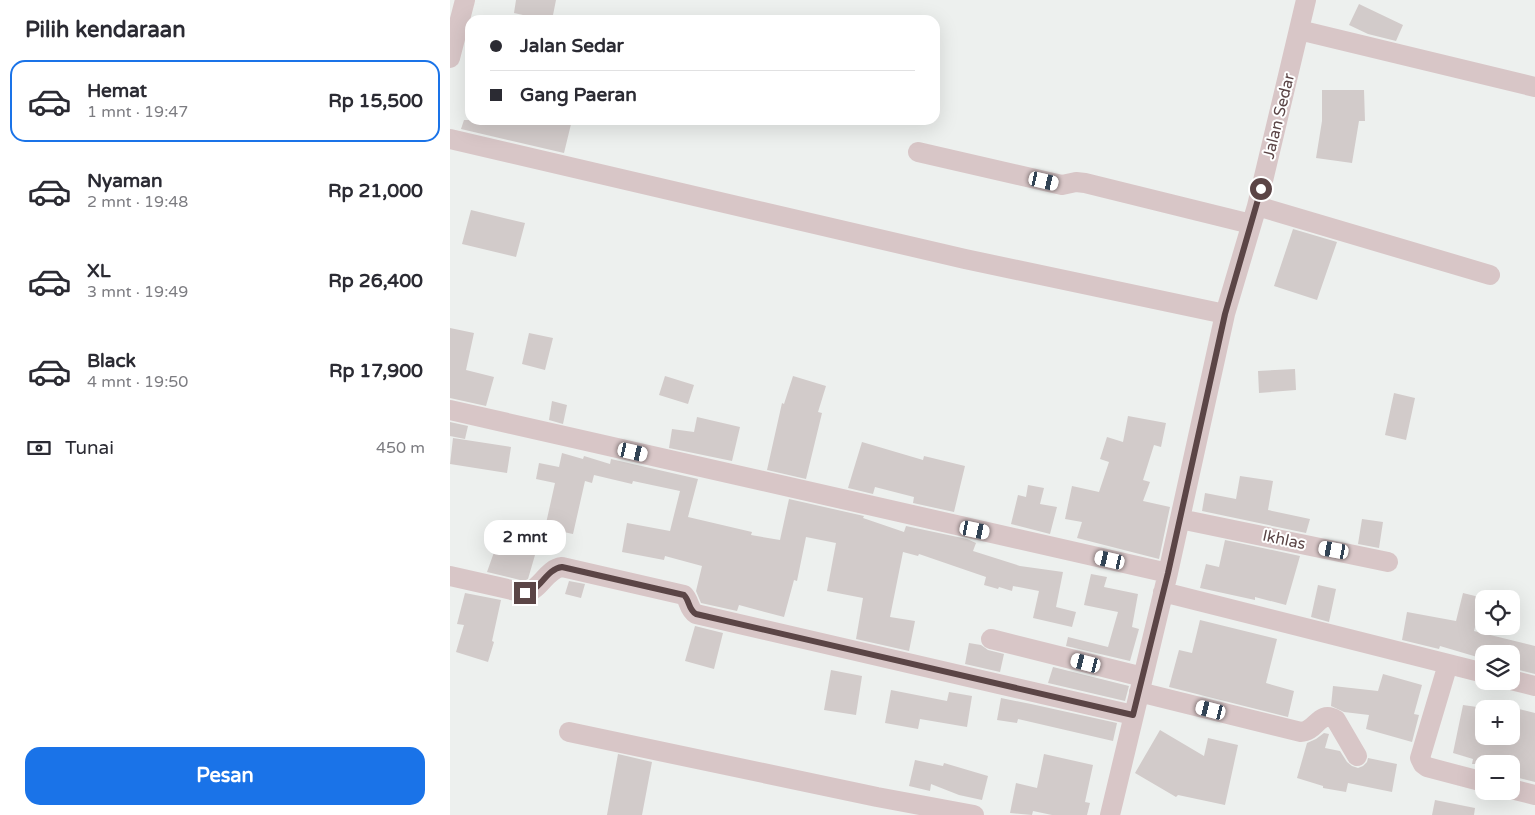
<!DOCTYPE html>
<html lang="id">
<head>
<meta charset="utf-8">
<style>
	:root { --surface:#fff; --page:#f2f2f3; --text:#2b2b33; --muted:#7c7c81; --line:#e1e1e2; --accent:#1a73e8 }
	body { margin:0; font-family:"Varela Round",sans-serif; background:var(--page); color:var(--text); height:100vh; display:flex; flex-direction:column; font-size:19px; white-space:nowrap }
	* { box-sizing:border-box; margin:0 }
	p { font-size:16px; color:var(--muted) }
	.icon { flex:none; width:28px; height:28px; fill:none; stroke:currentColor; stroke-width:2; stroke-linecap:round; stroke-linejoin:round }
	.map { position:relative; flex:1; overflow:hidden }
	.sheet { display:flex; flex-direction:column; background:var(--surface); width:450px }
	.sheet>* { flex:none }
	.hud { position:absolute; left:15px; top:15px; width:475px; height:110px; border-radius:15px; box-shadow:0 5px 20px #0002; display:grid; align-content:center; height:110px; padding:0 25px; background:var(--surface) }
	.tools { position:absolute; left:1025px; top:590px; display:grid; gap:10px }
	.tools a { display:grid; place-items:center; width:45px; height:45px; border-radius:10px; background:var(--surface); box-shadow:0 5px 20px #0002; font-size:25px }
	.end { position:absolute; width:22px; height:22px; margin:-11px; border:6px solid #5b4546; background:#fff; box-shadow:0 0 0 2px #fff }
	.from { border-radius:50% }
	.bubble { position:absolute; height:35px; border-radius:15px; background:var(--surface); box-shadow:0 5px 20px #0002; font-size:16px; font-weight:800; line-height:35px; text-align:center }
	.car { position:absolute; width:15px; height:30px; margin:-15px -8px; border-radius:6px; box-shadow:0 0 4px 1px #0007; background:linear-gradient(#fff 24%,#345 0 40%,#fff 0 76%,#345 0 86%,#fff 0) }
	.hud b { display:flex; align-items:center; gap:18px; height:48px; font-size:19px }
	.hud b+b { border-top:1px solid var(--line) }
	.hud i { width:12px; height:12px; background:var(--text) }
	ul { padding:0; list-style:none }
	li { display:flex; align-items:center; gap:15px; height:82px; margin:0 10px 8px; padding:0 15px; border:2px solid transparent; border-radius:15px }
	li div { flex:1 }
	li b { display:block; font-size:19px }
	li em { font-style:normal; font-weight:800 }
	li.active { border-color:var(--accent) }
	li>.icon { width:45px; height:45px; stroke-width:1.5 }
	h2 { padding:0 25px; font-size:22px; line-height:60px }
	.pay { display:flex; align-items:center; gap:12px; height:55px; padding:0 25px; font-size:19px }
	.pay p { margin-inline-start:auto }
	.button { display:flex; gap:10px; margin-top:auto; padding:10px 25px }
	.button a { flex:1; height:58px; border-radius:15px; background:var(--accent); color:#fff; font-size:20px; font-weight:800; line-height:58px; text-align:center }
	main { display:flex; flex:1; min-height:0 }
	.map>svg:first-child { display:block }
</style>
</head>
<body>
<main>
<section class="sheet">
<h2>Pilih kendaraan</h2>
<ul>
<li class="active"><svg class="icon" aria-label="car" viewBox="0 0 24 24"><path d="M5 17H2v-5l4-1 3-4h7l3 4 3 1v5h-3M9 17h6M6 11h13"/><circle cx="7" cy="17" r="2"/><circle cx="17" cy="17" r="2"/></svg><div><b>Hemat</b><p>1 mnt · 19:47</p></div><em>Rp 15,500</em></li>
<li><svg class="icon" aria-label="car" viewBox="0 0 24 24"><path d="M5 17H2v-5l4-1 3-4h7l3 4 3 1v5h-3M9 17h6M6 11h13"/><circle cx="7" cy="17" r="2"/><circle cx="17" cy="17" r="2"/></svg><div><b>Nyaman</b><p>2 mnt · 19:48</p></div><em>Rp 21,000</em></li>
<li><svg class="icon" aria-label="car" viewBox="0 0 24 24"><path d="M5 17H2v-5l4-1 3-4h7l3 4 3 1v5h-3M9 17h6M6 11h13"/><circle cx="7" cy="17" r="2"/><circle cx="17" cy="17" r="2"/></svg><div><b>XL</b><p>3 mnt · 19:49</p></div><em>Rp 26,400</em></li>
<li><svg class="icon" aria-label="car" viewBox="0 0 24 24"><path d="M5 17H2v-5l4-1 3-4h7l3 4 3 1v5h-3M9 17h6M6 11h13"/><circle cx="7" cy="17" r="2"/><circle cx="17" cy="17" r="2"/></svg><div><b>Black</b><p>4 mnt · 19:50</p></div><em>Rp 17,900</em></li>
</ul>
<div class="pay"><svg class="icon" aria-label="cash" viewBox="0 0 24 24"><path d="M3 7h18v10H3z"/><circle cx="12" cy="12" r="2"/></svg>Tunai<p>450 m</p></div>
<div class="button"><a>Pesan</a></div>
</section>
<div class="map">
<svg width="1085" height="815" viewBox="0 0 1085 815">
	<rect width="100%" height="100%" fill="#edf0ee"/>
	<path fill="#d2cbca" d="M66,0H106L102,20H95L64,13Z
		M909,4L953,25L946,41L918,34L899,25Z
		M872,90H914L915,121H909L902,163L866,158L872,121Z
		M14,120H122L114,153L11,129Z
		M21,210L75,223L66,257L12,244Z
		M843,229L887,242L867,300L824,286Z
		M0,328L24,333L16,370L44,377L36,406L0,398Z
		M79,333L103,338L95,370L72,364Z
		M845,369L846,390L809,393L808,371Z
		M215,376L244,385L238,404L209,395Z
		M343,376L376,386L368,412L372,413L356,479L317,470L332,403L334,404Z
		M944,393L965,398L956,440L935,435Z
		M102,401L117,405L113,424L99,420Z
		M678,416L716,423L711,447L704,445L693,480L700,482L693,501L720,507L709,559L627,538L632,522L615,519L622,486L649,492L659,462L650,459L657,437L673,442Z
		M247,417L290,427L282,461L219,448L222,429L244,432Z
		M0,422L18,426L15,439L0,436Z
		M3,438L61,447L57,473L0,464Z
		M412,442L473,460L474,456L515,466L504,512L463,503L464,497L425,487L423,494L398,488Z
		M112,453L133,459L134,456L160,464L161,459L248,479L238,517L302,532L301,535L330,540L339,499L414,516L413,518L454,532L456,526L517,539L526,543L523,551L570,566L613,572L606,607L626,612L622,627L583,618L589,591L563,586L562,591L549,587L548,589L534,585L536,577L469,554L468,556L453,552L440,617L465,621L459,651L406,639L413,598L377,591L386,543L356,537L347,581L344,580L334,617L289,605L287,611L251,603L246,591L252,566L215,556L214,560L172,552L177,523L220,531L230,491L183,481L182,484L144,475L142,483L135,481L123,534L95,528L105,483L86,479L89,463L109,467Z
		M790,476L823,481L818,510L860,519L856,533L752,511L755,493L786,499Z
		M578,485L594,488L590,504L607,507L600,534L561,524L568,495L576,497Z
		M912,519L933,522L929,548L908,544Z
		M775,540L850,556L836,605L805,597V600L750,588L756,564L769,567Z
		M48,541L66,548L65,549L85,555L78,579L74,581L37,572Z
		M641,574L657,577L654,587L688,594L682,627L689,629L680,661L616,646L618,637L658,647L668,612L634,605Z
		M119,581L135,584L131,598L115,594Z
		M868,585L886,589L879,622L861,617Z
		M15,593L51,600L42,641L44,642L38,662L6,652L14,625L7,624Z
		M1013,593L1033,598L1024,631L1085,646V674L1061,668V654H1034V659L990,646L989,649L952,640L957,612L1006,621Z
		M750,620L827,639L816,683L844,691L838,717L719,687L729,650L742,653Z
		M245,626L273,633L264,669L235,661Z
		M519,643L531,645L538,650L554,654L550,672L515,664Z
		M603,667L679,686L675,701L598,683Z
		M381,670L412,676L406,715L374,710Z
		M933,674L972,685L964,714L969,715L962,742L916,729L919,715L894,712L881,706L883,686L928,691Z
		M441,690L497,701L499,692L522,696L517,727L470,719L468,729L435,723Z
		M551,698L581,704L667,723L663,741L568,719L567,723L547,720Z
		M1013,705L1034,708V736H1061V707L1085,713V782L1061,776V764H1022L1023,759L1003,753Z
		M710,730L754,756L758,738L788,745L775,805L728,795L726,797L685,773Z
		M874,733L879,734L875,748L890,751L897,762L902,766L908,768L913,766L917,762L918,758L947,764L942,792L898,783L896,792L873,788V786L847,778L857,743L866,739Z
		M168,754L202,762L192,815H157Z
		M594,754L643,765L635,802L640,803L637,815H602L583,811L582,815L560,813L566,783L587,788Z
		M465,760L493,766L494,763L538,776L532,800L509,795L481,784L480,791L459,786Z
		M985,800L1025,808L1024,815H982Z"/>
	<g fill="none" stroke-linecap="round" stroke-linejoin="round">
		<path stroke="#d8c6c7" stroke-width="20" d="M849,30L1085,87
			M0,58L15,0
			M0,139L515,259L775,314
			M468,152L612,185L626,182L635,183L801,224
			M807,206L1040,275
			M0,410L718,573
			M730,519L938,562
			M0,576L75,593C91,590 96,569 112,567L234,595C240,601 238,609 246,614L683,715
			M713,592L1034,673
			M541,639L693,677
			M998,664L970,758L973,764L977,767L1034,782
			M1061,680L1085,686
			M689,692L851,732C866,732 869,709 886,720L907,756
			M119,732L427,797L524,815
			M1061,789L1085,795
			M660,815L718,573L775,314L807,206L856,0"/>
	</g>
	<g fill="none" stroke-linecap="round" stroke-linejoin="round">
		<path stroke="#5b4546" stroke-width="6" d="M75,593C91,590 96,569 112,567L234,595C240,601 238,609 246,614L683,715L718,573L775,314L811,189"/>
	</g>
	<g text-anchor="middle" dominant-baseline="central" stroke-width="4" stroke-linejoin="round" paint-order="stroke">
		<g font-size="16" fill="#5b4546" stroke="#fff">
			<text transform="translate(829 116) rotate(-76)">Jalan Sedar</text>
			<text transform="translate(834 540) rotate(12)">Ikhlas</text>
		</g>
	</g>
</svg>
<div class="tools">
<a><svg class="icon" aria-label="locate" viewBox="0 0 24 24"><circle cx="12" cy="12" r="6"/><path d="M12 2v4M12 18v4M2 12h4M18 12h4"/></svg></a>
<a><svg class="icon" aria-label="layers" viewBox="0 0 24 24"><path d="M12 4l9 5-9 5-9-5zM3 14l9 5 9-5"/></svg></a>
<a>+</a>
<a>−</a>
</div>
<i class="end from" style="left:811px;top:189px"></i>
<i class="end" style="left:75px;top:593px"></i>
<div class="bubble" style="left:34px;top:520px;width:82px">2 mnt</div>
<i class="car" style="left:594px;top:181px;rotate:103deg"></i>
<i class="car" style="left:183px;top:452px;rotate:103deg"></i>
<i class="car" style="left:525px;top:530px;rotate:102deg"></i>
<i class="car" style="left:884px;top:550px;rotate:280deg"></i>
<i class="car" style="left:660px;top:560px;rotate:283deg"></i>
<i class="car" style="left:636px;top:663px;rotate:284deg"></i>
<i class="car" style="left:761px;top:710px;rotate:284deg"></i>
<div class="hud">
<b><i class="from"></i>Jalan Sedar</b>
<b><i></i>Gang Paeran</b>
</div>
</div>
</main>
</body>
</html>
